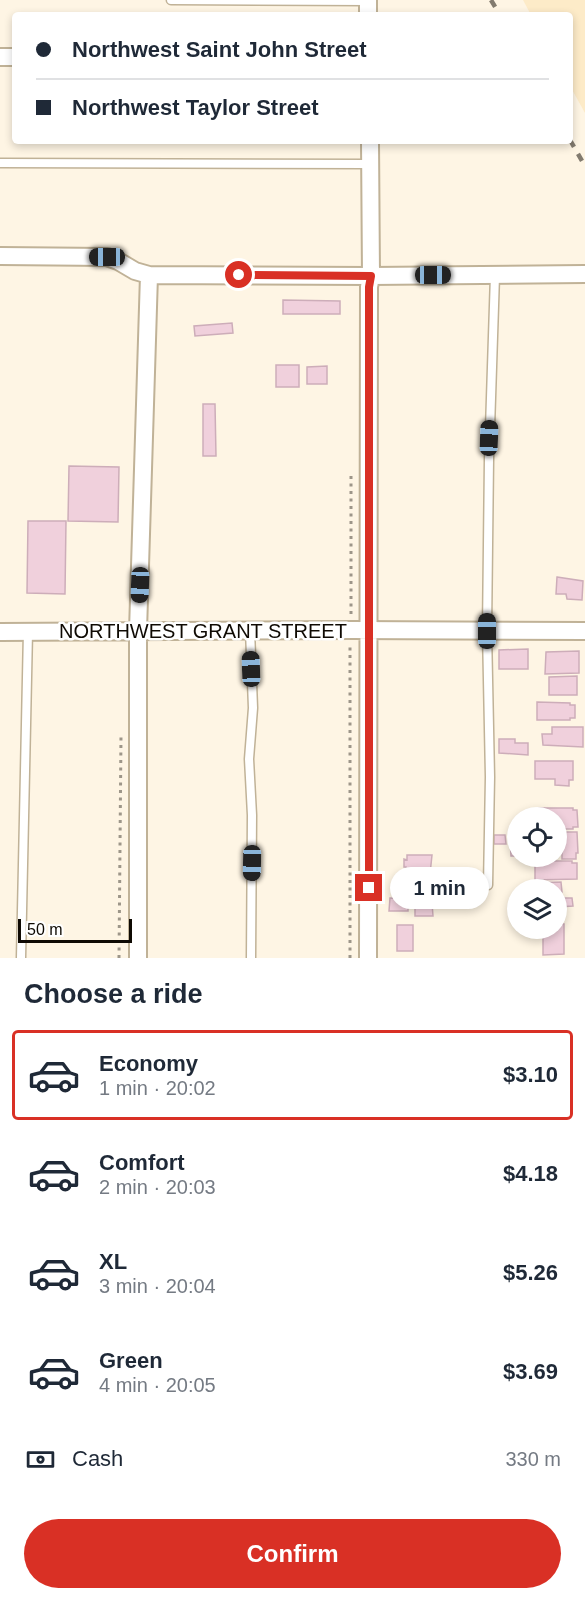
<!DOCTYPE html>
<html lang="en">
<head>
<meta charset="utf-8">
<style>
	:root { --surface:#fff; --page:#f2f2f3; --text:#1f2937; --muted:#747a83; --line:#e0e1e3; --accent:#d93025 }
	body { margin:0; font-family:Helvetica,sans-serif; background:var(--page); color:var(--text); height:100vh; display:flex; flex-direction:column; font-size:22px; white-space:nowrap }
	* { box-sizing:border-box; margin:0 }
	p { font-size:20px; color:var(--muted) }
	.icon { flex:none; width:33px; height:33px; fill:none; stroke:currentColor; stroke-width:2; stroke-linecap:round; stroke-linejoin:round }
	.map { position:relative; height:958px; overflow:hidden }
	.drawer { display:flex; flex-direction:column; background:var(--surface); flex:1 }
	.drawer>* { flex:none }
	.banner { position:absolute; left:12px; top:12px; width:561px; height:132px; border-radius:6px; box-shadow:0 3px 9px #0003; display:grid; align-content:center; height:132px; padding:0 24px; background:var(--surface) }
	.fabs { position:absolute; left:507px; top:807px; display:grid; gap:12px }
	.fabs a { display:grid; place-items:center; width:60px; height:60px; border-radius:50%; background:var(--surface); box-shadow:0 3px 9px #0003; font-size:30px }
	.scale { position:absolute; left:18px; bottom:15px; width:114px; box-sizing:border-box; padding-left:6px; border:3px solid #0f0a03; border-top:0; font-size:16px; line-height:21px; white-space:nowrap; color:#0f0a03; -webkit-text-stroke:4px #fff; paint-order:stroke }
	.end { position:absolute; width:27px; height:27px; margin:-14px; border:8px solid #d93025; background:#fff; box-shadow:0 0 0 3px #fff }
	.from { border-radius:50% }
	.bubble { position:absolute; height:42px; border-radius:21px; background:var(--surface); box-shadow:0 3px 9px #0003; font-size:20px; font-weight:700; line-height:42px; text-align:center }
	.car { position:absolute; width:18px; height:36px; margin:-18px -9px; border-radius:8px; box-shadow:0 0 4px 2px #0007; background:linear-gradient(#222 24%,#8ab4d8 0 40%,#222 0 76%,#8ab4d8 0 86%,#222 0) }
	.banner b { display:flex; align-items:center; gap:21px; height:57px; font-size:22px }
	.banner b+b { border-top:2px solid var(--line) }
	.banner i { width:15px; height:15px; background:var(--text) }
	ul { padding:0; list-style:none }
	li { display:flex; align-items:center; gap:18px; height:90px; margin:0 12px 9px; padding:0 12px; border:3px solid transparent; border-radius:6px }
	li div { flex:1 }
	li b { display:block; font-size:22px }
	li em { font-style:normal; font-weight:700 }
	li.selected { border-color:var(--accent) }
	li>.icon { width:54px; height:54px; stroke-width:1.5 }
	h2 { padding:0 24px; font-size:27px; line-height:72px }
	.pay { display:flex; align-items:center; gap:15px; height:66px; padding:0 24px; font-size:22px }
	.pay p { margin-inline-start:auto }
	.action { display:flex; gap:12px; margin-top:auto; padding:12px 24px }
	.action a { flex:1; height:69px; border-radius:36px; background:var(--accent); color:#fff; font-size:24px; font-weight:700; line-height:69px; text-align:center }
	.map>svg:first-child { display:block }
</style>
</head>
<body>
<div class="map">
<svg width="585" height="958" viewBox="0 0 585 958">
	<rect width="100%" height="100%" fill="#fef5e4"/>
	<path fill="#fdebc8" d="M523,0H585V113L570,86V15H531Z"/>
	<path fill="#f0d0dc" stroke="#cdadb9" stroke-width="1.5" d="M283,300L340,301V314H283Z
		M232,323L233,333L195,336L194,326Z
		M276,365H299V387H276Z
		M327,366V384H307V367Z
		M203,404H215L216,456H203Z
		M69,466L119,467L118,522L68,521Z
		M28,521H66L65,594L27,593Z
		M557,577L583,581L582,600L567,599L566,594H556Z
		M528,649V669H499V650Z
		M579,651V673L545,674L546,652Z
		M577,676V695H549V677Z
		M537,702L570,703V705H575V718H570V720H537Z
		M552,727H583V747L543,745L542,734H552Z
		M499,739H515V743H528V755L499,753Z
		M535,761H573V780H569V786L555,785V779H535Z
		M537,808H573V810H577L578,827H573V829H556V818H537Z
		M556,832H577L578,853H576V859H562V853H556Z
		M494,835H505L506,844H494Z
		M510,837H518V856H511Z
		M407,855H432L430,874L406,873V867H404V859L407,860Z
		M535,861H572V863H577V879L535,880Z
		M561,882L562,892H556V890H529V883Z
		M390,898L408,899V911H389Z
		M558,898H572L573,906L558,907Z
		M415,903H432L433,916H415Z
		M556,924H564V954L543,955V930L556,928Z
		M397,925H413V951H397Z"/>
	<g fill="none" stroke-linecap="round" stroke-linejoin="round">
		<defs>
			<path id="lane" d="M171,0L368,1
				M0,163L370,164
				M250,630L253,708L249,759L252,815L251,958
				M488,885L490,777L487,631L489,459L495,275
				M21,958L28,631"/>
			<path id="street" d="M368,0V15
				M0,57H15
				M0,256L107,257L118,261L135,271L149,275L371,276L585,274
				M0,632L351,630L585,631
				M138,958V631L149,275
				M368,958L369,287L371,276L370,141"/>
		</defs>
		<use href="#lane" stroke="#c0b297" stroke-width="11"/>
		<use href="#street" stroke="#c0b297" stroke-width="20"/>
		<path stroke="#9d9689" stroke-width="3" stroke-dasharray="3 4.5" stroke-linecap="butt" d="M351,614V474
			M119,958L121,735
			M350,958V645"/>
		<use href="#lane" stroke="#fff" stroke-width="8"/>
		<use href="#street" stroke="#fff" stroke-width="16"/>
		<path stroke="#827b6f" stroke-width="4.5" stroke-dasharray="8 8" stroke-linecap="butt" d="M491,0L500,15
			M570,140L585,166"/>
	</g>
	<g fill="none" stroke-linecap="round" stroke-linejoin="round">
		<path stroke="#d93025" stroke-width="8" d="M239,275L371,276L369,287V888"/>
	</g>
	<g text-anchor="middle" dominant-baseline="central" stroke-width="5" stroke-linejoin="round" paint-order="stroke">
		<g font-size="20" fill="#0f0a03" stroke="#fff">
			<text x="203" y="631">NORTHWEST GRANT STREET</text>
		</g>
	</g>
</svg>
<div class="fabs">
<a><svg class="icon" aria-label="locate" viewBox="0 0 24 24"><circle cx="12" cy="12" r="6"/><path d="M12 2v4M12 18v4M2 12h4M18 12h4"/></svg></a>
<a><svg class="icon" aria-label="layers" viewBox="0 0 24 24"><path d="M12 4l9 5-9 5-9-5zM3 14l9 5 9-5"/></svg></a>
</div>
<div class="scale">50 m</div>
<i class="end from" style="left:239px;top:275px"></i>
<i class="end" style="left:369px;top:888px"></i>
<div class="bubble" style="left:390px;top:867px;width:99px">1 min</div>
<i class="car" style="left:107px;top:257px;rotate:270deg"></i>
<i class="car" style="left:433px;top:275px;rotate:90deg"></i>
<i class="car" style="left:489px;top:438px;rotate:2deg"></i>
<i class="car" style="left:140px;top:585px;rotate:182deg"></i>
<i class="car" style="left:487px;top:631px;rotate:0deg"></i>
<i class="car" style="left:251px;top:669px;rotate:358deg"></i>
<i class="car" style="left:252px;top:863px;rotate:181deg"></i>
<div class="banner">
<b><i class="from"></i>Northwest Saint John Street</b>
<b><i></i>Northwest Taylor Street</b>
</div>
</div>
<section class="drawer">
<h2>Choose a ride</h2>
<ul>
<li class="selected"><svg class="icon" aria-label="car" viewBox="0 0 24 24"><path d="M5 17H2v-5l4-1 3-4h7l3 4 3 1v5h-3M9 17h6M6 11h13"/><circle cx="7" cy="17" r="2"/><circle cx="17" cy="17" r="2"/></svg><div><b>Economy</b><p>1 min · 20:02</p></div><em>$3.10</em></li>
<li><svg class="icon" aria-label="car" viewBox="0 0 24 24"><path d="M5 17H2v-5l4-1 3-4h7l3 4 3 1v5h-3M9 17h6M6 11h13"/><circle cx="7" cy="17" r="2"/><circle cx="17" cy="17" r="2"/></svg><div><b>Comfort</b><p>2 min · 20:03</p></div><em>$4.18</em></li>
<li><svg class="icon" aria-label="car" viewBox="0 0 24 24"><path d="M5 17H2v-5l4-1 3-4h7l3 4 3 1v5h-3M9 17h6M6 11h13"/><circle cx="7" cy="17" r="2"/><circle cx="17" cy="17" r="2"/></svg><div><b>XL</b><p>3 min · 20:04</p></div><em>$5.26</em></li>
<li><svg class="icon" aria-label="car" viewBox="0 0 24 24"><path d="M5 17H2v-5l4-1 3-4h7l3 4 3 1v5h-3M9 17h6M6 11h13"/><circle cx="7" cy="17" r="2"/><circle cx="17" cy="17" r="2"/></svg><div><b>Green</b><p>4 min · 20:05</p></div><em>$3.69</em></li>
</ul>
<div class="pay"><svg class="icon" aria-label="cash" viewBox="0 0 24 24"><path d="M3 7h18v10H3z"/><circle cx="12" cy="12" r="2"/></svg>Cash<p>330 m</p></div>
<div class="action"><a>Confirm</a></div>
</section>
</body>
</html>
